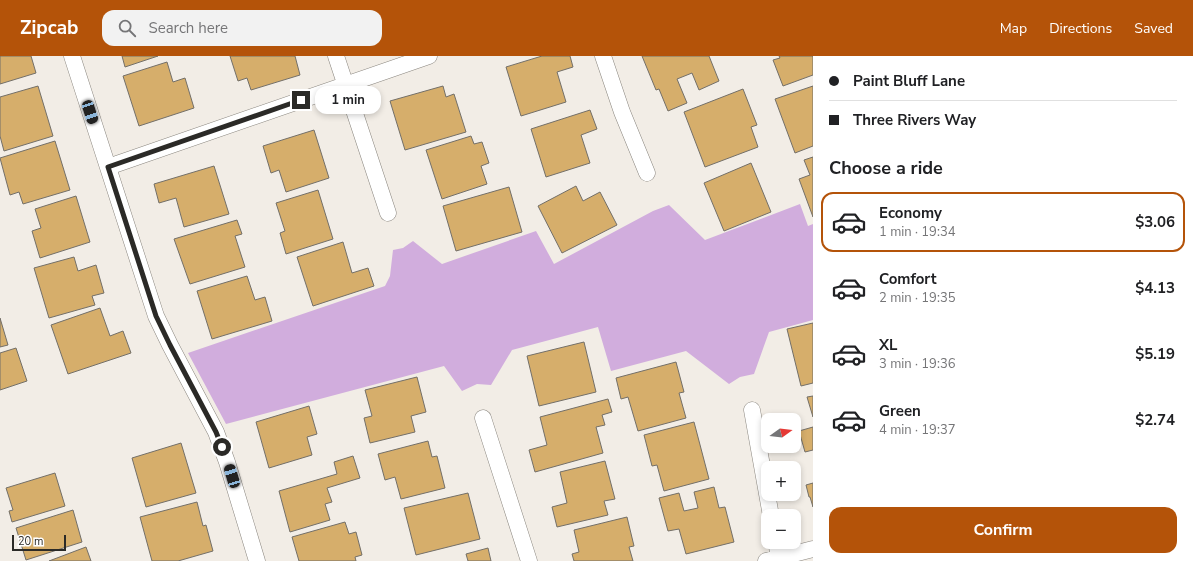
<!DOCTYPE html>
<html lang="en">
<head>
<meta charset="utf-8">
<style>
	:root { --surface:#fff; --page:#f2f2f2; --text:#202124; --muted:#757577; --line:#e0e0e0; --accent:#b45309 }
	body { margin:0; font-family:"Nunito Sans",sans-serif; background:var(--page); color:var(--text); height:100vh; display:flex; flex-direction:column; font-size:15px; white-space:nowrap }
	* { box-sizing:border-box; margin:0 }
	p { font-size:13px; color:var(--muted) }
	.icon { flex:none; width:22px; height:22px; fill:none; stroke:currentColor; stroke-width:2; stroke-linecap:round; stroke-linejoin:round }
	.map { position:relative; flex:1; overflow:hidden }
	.side { display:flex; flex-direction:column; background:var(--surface); width:380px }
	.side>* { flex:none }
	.hud { display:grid; align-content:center; height:88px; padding:0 16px; background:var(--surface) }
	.needle { width:26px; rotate:75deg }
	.tools { position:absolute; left:761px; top:357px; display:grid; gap:8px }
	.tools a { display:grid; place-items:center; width:40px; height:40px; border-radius:8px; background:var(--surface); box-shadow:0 2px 6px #0003; font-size:20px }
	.scale { position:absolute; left:12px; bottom:10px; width:54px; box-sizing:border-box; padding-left:4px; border:2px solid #2b2a27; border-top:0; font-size:11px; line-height:14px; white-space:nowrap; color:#2b2a27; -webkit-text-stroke:3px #fff; paint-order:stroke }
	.end { position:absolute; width:18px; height:18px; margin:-9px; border:5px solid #2b2a27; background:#fff; box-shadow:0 0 0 2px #fff }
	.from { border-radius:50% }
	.bubble { position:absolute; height:28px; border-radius:12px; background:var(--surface); box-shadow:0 2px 6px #0003; font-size:13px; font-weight:700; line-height:28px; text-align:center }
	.car { position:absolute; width:12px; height:24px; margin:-12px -6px; border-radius:5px; box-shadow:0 0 3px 1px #0007; background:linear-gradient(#222 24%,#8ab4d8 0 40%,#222 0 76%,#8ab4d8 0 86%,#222 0) }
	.hud b { display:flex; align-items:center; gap:14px; height:38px; font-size:15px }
	.hud b+b { border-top:1px solid var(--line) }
	.hud i { width:10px; height:10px; background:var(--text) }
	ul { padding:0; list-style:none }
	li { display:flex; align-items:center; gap:12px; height:60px; margin:0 8px 6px; padding:0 8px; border:2px solid transparent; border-radius:12px }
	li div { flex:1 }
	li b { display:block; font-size:15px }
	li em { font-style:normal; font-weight:700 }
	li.current { border-color:var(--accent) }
	li>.icon { width:36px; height:36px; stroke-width:1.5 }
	h2 { padding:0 16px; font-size:18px; line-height:48px }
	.cta { display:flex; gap:8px; margin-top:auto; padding:8px 16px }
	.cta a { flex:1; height:46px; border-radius:12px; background:var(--accent); color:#fff; font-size:16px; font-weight:700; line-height:46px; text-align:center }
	header { display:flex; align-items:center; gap:24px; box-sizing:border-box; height:56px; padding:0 20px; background:var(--accent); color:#fff }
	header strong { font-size:19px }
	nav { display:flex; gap:22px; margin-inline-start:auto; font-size:14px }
	.search { width:280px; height:36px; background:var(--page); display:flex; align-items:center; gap:10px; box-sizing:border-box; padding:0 14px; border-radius:12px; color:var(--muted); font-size:15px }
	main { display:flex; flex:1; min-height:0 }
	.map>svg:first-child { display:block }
</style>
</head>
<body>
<header>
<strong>Zipcab</strong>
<div class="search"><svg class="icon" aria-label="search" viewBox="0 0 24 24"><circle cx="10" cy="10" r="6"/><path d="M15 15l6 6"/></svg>Search here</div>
<nav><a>Map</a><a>Directions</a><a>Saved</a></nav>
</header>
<main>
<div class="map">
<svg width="813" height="505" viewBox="0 0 813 505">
	<rect width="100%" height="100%" fill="#f2ede6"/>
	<path fill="#d1addd" d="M800,148L808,170L813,168V264L769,276L754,318L740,321L729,328L686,295L611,315L598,271L512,294L491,329L477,328L462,335L444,310L226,368L188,297L385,230L390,220L393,194L403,192L413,185L442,208L536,175L554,208L653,155L669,149L705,184Z"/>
	<path fill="#d6ae6b" stroke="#736f68" d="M0,0H31L36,17L0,28Z
		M122,0H158L125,11Z
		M230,0H295L300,19L251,34L247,22L238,25Z
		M542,0H570L573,11L557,16L566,46L521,60L506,11Z
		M642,0H709L719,25L699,34L692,17L677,23L687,47L668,55L659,33L656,34Z
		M779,0H813V19L783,30L773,4L780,2Z
		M167,6L173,26L185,22L194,52L139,70L123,20Z
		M38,30L53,80L4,95L0,80V41Z
		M443,30L446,41L454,38L466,76L405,94L390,45Z
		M813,30V90L795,97L775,43Z
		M743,33L757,69L751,71L758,91L705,111L684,56Z
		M590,54L597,73L581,79L590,107L546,121L531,73Z
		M314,74L329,122L286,136L279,114L271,117L263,90Z
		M471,80L474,88L482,86L489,107L481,110L487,128L442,143L426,94Z
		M55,85L70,134L23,148L19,136L10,139L0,102Z
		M813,101V161L799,123L810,119L804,104Z
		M751,107L771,156L724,175L704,127Z
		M214,110L229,158L184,171L176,142L159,147L154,128Z
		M576,130L583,145L600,136L617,169L562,197L538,150Z
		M509,131L522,176L456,195L443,150Z
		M318,134L333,183L286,198L280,177L285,175L276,147Z
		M76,140L90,186L40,202L32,175L41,172L35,153Z
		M237,164L242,178L235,180L245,211L190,228L174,183Z
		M343,186L352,217L368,212L374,230L313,250L297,201Z
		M74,201L78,215L96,209L104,237L92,240L95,249L49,262L34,212Z
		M247,220L255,244L265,241L272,265L212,283L197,235Z
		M100,252L110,280L123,275L131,297L68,318L51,269Z
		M0,262L8,289L0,291Z
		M813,267V327L801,330L787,273Z
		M584,286L596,336L539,350L527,300Z
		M16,292L27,325L0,334V297Z
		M676,306L684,336L679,337L686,362L638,375L628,341L621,343L616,322Z
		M417,321L426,356L411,360L415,376L370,387L364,362L372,360L365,334Z
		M813,340V361L807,341Z
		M608,343L612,356L602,359L605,369L596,371L603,397L535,416L529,394L547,389L540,361Z
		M309,350L317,378L307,381L312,399L269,412L256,366Z
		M694,366L709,423L664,435L657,409L652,410L644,379Z
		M813,371V394L805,396L799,375Z
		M428,385L432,401L437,400L445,432L401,443L395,421L385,424L378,398Z
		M181,387L196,437L146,451L132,402Z
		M353,400L360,422L327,432L332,446L325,448L330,464L290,476L279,435L337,418L334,406Z
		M605,405L615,443L604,445L608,459L557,471L552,451L567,447L560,416Z
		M55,417L65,450L12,466L9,455L13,454L6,432Z
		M813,427V451L810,441H809L806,429Z
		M714,431L719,452L725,451L734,486L686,498L679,473L668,475L659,442L679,437L684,455L698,452L694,436Z
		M468,437L480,483L416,499L404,452Z
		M197,446L203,470L206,469L213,495L178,505H152L140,461Z
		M73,454L82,486L26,504L16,472Z
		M627,461L634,490L629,491L633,505H574L572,498L579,496L574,474Z
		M345,466L349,478L356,476L362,499L355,501L356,505H299L292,481Z
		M86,491L91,505H49Z
		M488,492L491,505H468L466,498Z"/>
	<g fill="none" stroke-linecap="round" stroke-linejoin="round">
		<defs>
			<path id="street" d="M72,0L156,260L170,289L216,376L227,406L257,505
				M336,0L388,157
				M603,0L622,56L647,117
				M108,111L429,0
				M752,354L771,460
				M483,362L529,505
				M776,486L780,505
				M766,505L813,493"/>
		</defs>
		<use href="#street" stroke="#89857e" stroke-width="17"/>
		<use href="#street" stroke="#fff" stroke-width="16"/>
	</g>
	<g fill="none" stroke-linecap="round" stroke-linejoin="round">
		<path stroke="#2b2a27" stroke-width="5" d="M222,391L216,376L170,289L156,260L108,111L301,44"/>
	</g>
</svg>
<div class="tools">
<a><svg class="needle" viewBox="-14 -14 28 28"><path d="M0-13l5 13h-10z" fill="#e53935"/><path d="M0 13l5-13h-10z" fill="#757577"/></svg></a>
<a>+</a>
<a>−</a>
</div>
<div class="scale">20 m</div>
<i class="end from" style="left:222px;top:391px"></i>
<i class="end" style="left:301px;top:44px"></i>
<div class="bubble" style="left:315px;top:30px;width:66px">1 min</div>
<i class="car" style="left:90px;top:56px;rotate:162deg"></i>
<i class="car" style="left:232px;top:420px;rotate:343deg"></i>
</div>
<section class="side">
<div class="hud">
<b><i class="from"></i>Paint Bluff Lane</b>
<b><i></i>Three Rivers Way</b>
</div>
<h2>Choose a ride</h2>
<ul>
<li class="current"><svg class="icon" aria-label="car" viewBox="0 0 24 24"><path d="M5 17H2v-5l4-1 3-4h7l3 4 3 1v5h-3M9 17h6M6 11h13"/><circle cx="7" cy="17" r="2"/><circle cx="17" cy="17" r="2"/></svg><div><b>Economy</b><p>1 min · 19:34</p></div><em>$3.06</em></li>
<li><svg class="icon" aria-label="car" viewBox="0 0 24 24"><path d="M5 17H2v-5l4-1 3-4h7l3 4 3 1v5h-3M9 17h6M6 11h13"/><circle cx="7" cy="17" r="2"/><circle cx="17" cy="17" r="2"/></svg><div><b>Comfort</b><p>2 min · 19:35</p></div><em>$4.13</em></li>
<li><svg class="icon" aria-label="car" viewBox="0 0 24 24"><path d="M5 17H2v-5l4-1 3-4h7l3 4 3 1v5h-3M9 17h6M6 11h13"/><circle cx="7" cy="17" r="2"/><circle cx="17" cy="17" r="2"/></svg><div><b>XL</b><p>3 min · 19:36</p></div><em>$5.19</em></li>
<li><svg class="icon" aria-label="car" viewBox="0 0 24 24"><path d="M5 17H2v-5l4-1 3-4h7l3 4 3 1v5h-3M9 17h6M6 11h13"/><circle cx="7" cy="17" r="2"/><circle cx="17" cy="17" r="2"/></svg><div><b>Green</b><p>4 min · 19:37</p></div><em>$2.74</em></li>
</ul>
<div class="cta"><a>Confirm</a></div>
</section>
</main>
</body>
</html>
